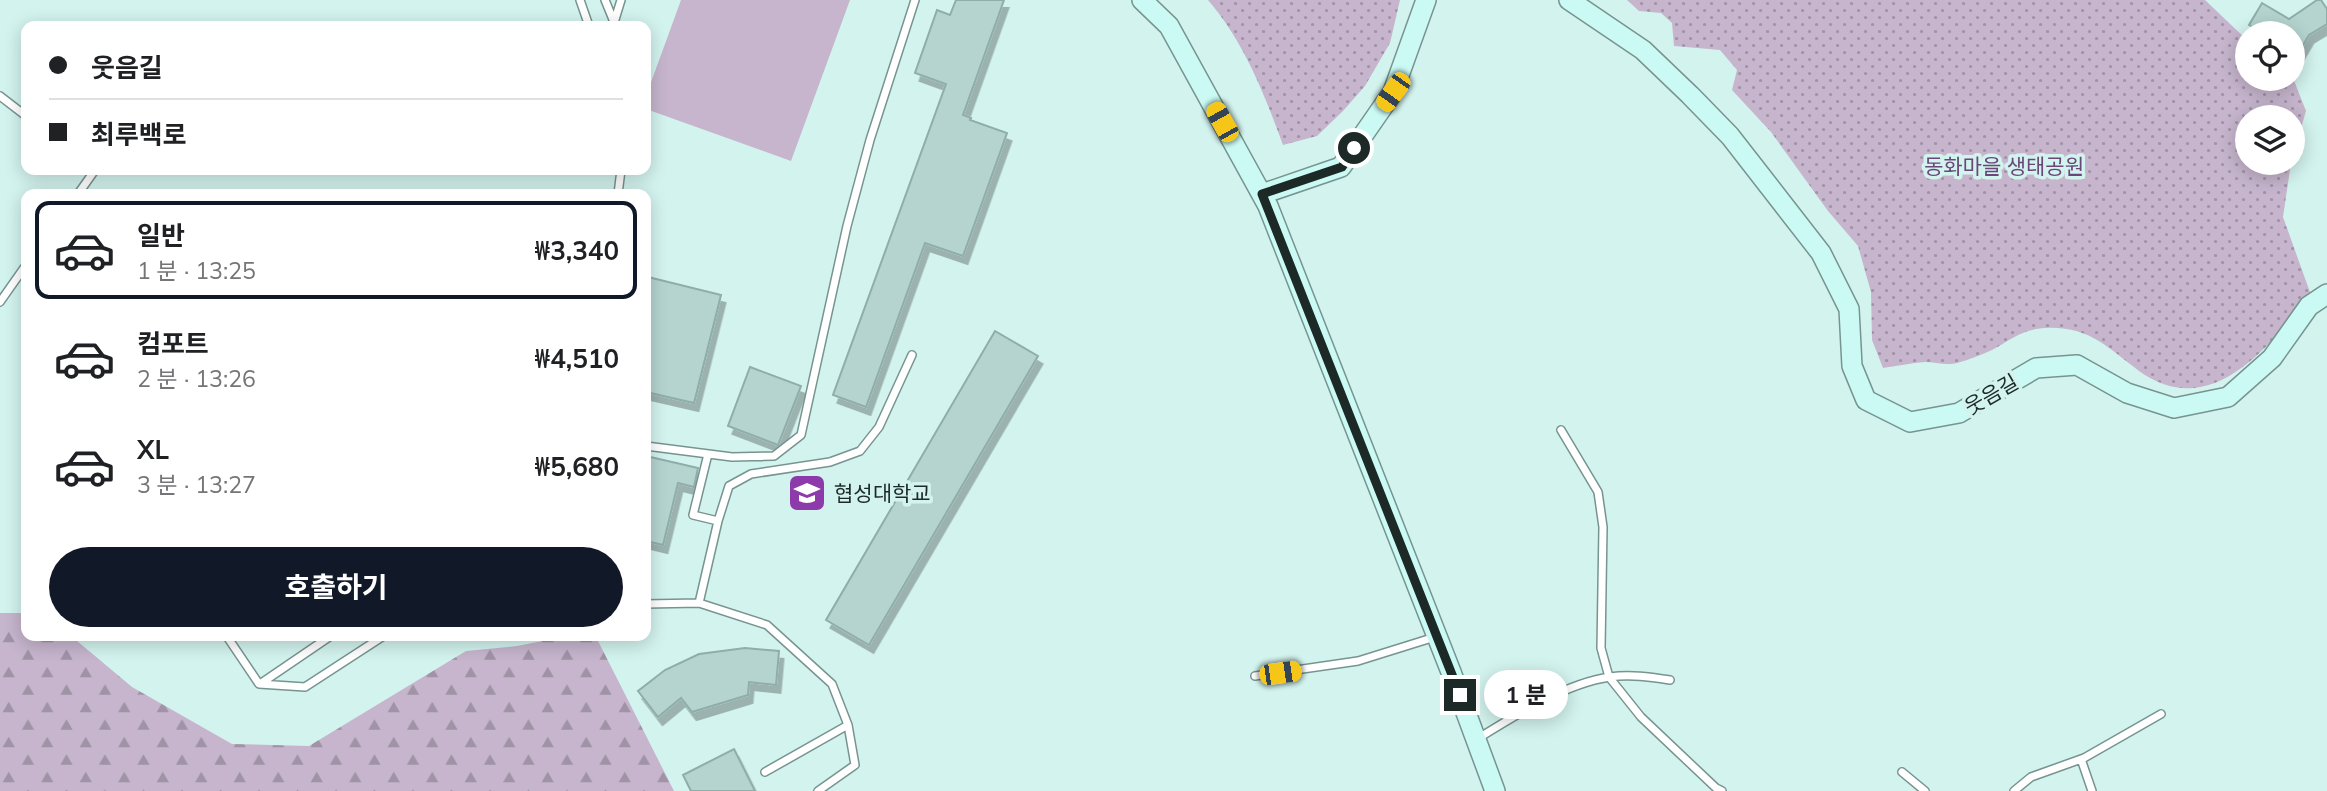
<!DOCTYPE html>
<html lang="ko">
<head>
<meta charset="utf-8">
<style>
	:root { --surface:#fff; --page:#f6f6f6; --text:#202124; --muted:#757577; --line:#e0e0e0; --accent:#111827 }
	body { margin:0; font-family:Mulish,"Noto Sans KR",sans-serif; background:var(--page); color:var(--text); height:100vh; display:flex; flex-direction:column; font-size:26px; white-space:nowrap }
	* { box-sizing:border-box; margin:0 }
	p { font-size:23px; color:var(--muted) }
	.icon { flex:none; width:38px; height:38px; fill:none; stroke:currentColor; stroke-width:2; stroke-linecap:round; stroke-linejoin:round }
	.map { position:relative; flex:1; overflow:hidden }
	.side { position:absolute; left:21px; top:189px; width:630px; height:452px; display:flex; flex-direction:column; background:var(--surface); border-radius:14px; box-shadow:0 4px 18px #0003 }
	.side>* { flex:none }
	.guide { position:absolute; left:21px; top:21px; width:630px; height:154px; border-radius:14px; box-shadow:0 4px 18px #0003; display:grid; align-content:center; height:154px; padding:0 28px; background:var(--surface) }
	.buttons { position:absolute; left:2235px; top:21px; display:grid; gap:14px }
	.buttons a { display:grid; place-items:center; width:70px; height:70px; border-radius:50%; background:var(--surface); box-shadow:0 4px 18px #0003; font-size:35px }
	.end { position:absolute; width:32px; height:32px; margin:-16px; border:9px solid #1d2927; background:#fff; box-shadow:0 0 0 4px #fff }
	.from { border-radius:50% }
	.bubble { position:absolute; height:49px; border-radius:24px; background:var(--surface); box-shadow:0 4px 18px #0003; font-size:23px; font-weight:700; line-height:49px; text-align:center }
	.car { position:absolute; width:21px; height:42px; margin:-21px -10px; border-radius:9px; box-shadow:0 0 5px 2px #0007; background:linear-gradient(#f5c518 24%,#345 0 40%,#f5c518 0 76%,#345 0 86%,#f5c518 0) }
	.guide b { display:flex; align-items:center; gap:24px; height:66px; font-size:26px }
	.guide b+b { border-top:2px solid var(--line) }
	.guide i { width:18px; height:18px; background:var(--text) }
	ul { padding:12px 0 0; list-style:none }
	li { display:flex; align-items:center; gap:21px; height:98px; margin:0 14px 10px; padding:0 14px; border:4px solid transparent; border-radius:14px }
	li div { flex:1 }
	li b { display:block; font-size:26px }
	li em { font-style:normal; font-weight:700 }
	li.on { border-color:var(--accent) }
	li>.icon { width:63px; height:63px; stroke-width:1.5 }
	.action { display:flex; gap:14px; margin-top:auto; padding:14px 28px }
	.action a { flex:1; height:80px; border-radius:42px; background:var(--accent); color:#fff; font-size:28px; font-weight:700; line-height:80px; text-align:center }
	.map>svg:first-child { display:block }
</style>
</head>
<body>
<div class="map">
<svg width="2327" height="791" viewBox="0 0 2327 791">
	<defs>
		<pattern id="forest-firs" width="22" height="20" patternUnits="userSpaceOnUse" patternTransform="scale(1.75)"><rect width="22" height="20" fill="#c6b5cd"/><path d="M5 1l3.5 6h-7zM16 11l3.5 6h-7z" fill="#a093a6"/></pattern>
		<pattern id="park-dots" width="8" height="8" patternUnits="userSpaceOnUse" patternTransform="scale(1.75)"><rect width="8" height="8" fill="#c6b5cd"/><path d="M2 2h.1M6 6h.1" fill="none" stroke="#a093a6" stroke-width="1.8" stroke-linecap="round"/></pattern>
		<filter id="shadow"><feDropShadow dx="4.5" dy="8" stdDeviation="0" flood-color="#0004"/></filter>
	</defs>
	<rect width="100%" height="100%" fill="#d3f3ee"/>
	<path fill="url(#forest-firs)" d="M0,613H26V635H70L132,687L232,744L309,746L466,651L517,646L573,635H595L674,791H0Z"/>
	<path fill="url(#park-dots)" d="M1208,0H1400L1390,43L1365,86L1343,111L1317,136L1283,145C1264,93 1244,42 1208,0Z
		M1627,0H2205L2247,40V79L2293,78L2306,111L2293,155L2292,117H2247V163H2291L2283,217L2311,295C2269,346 2211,423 2139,371C2107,347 2089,326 2045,328C2023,329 2010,340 1992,350C1981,355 1968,360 1957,363C1947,366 1935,362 1925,362C1911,363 1897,366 1883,368L1872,340L1871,292L1858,246L1828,211L1771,132L1732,90L1737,70L1720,50L1674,46L1672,23L1661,13L1639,11Z"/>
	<path fill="#c6b5cd" d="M681,0H850L791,161L646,109V96Z"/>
	<path fill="#b5d4d0" stroke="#8fada9" stroke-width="2" filter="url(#shadow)" d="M956,0H1004L963,115L971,118L970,120L1007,133L963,256L925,243L866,407L833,395L946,84L915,73L937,10L950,15Z
		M2317,0H2321L2327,9V24L2309,35L2292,64V33H2263L2249,25L2262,3L2289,19Z
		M648,277L721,295L694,403L646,392V286Z
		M995,331L1038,356L869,645L826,620Z
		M750,367L801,386L778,445L728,426Z
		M646,456L698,468L694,487L678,483L663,545L646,541Z
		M745,648L779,651L776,685L749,682L748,695L692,712L681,698L658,717L638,691L665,670L699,654Z
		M734,749L755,791H691L683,775Z"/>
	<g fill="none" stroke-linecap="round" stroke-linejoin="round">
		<defs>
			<path id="lane" d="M580,0L589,26
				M605,0L614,22
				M613,26L621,0
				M0,96L26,116
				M78,194L95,170
				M618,194L621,170
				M0,302L26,265
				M1561,430L1598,492L1603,527L1601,648L1609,677L1641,717L1716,788L1722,791
				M646,446L732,457L774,456L801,435L847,226L870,140L915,0
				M708,454L693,515L718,521
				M699,603L767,625L832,684L848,725L855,765L818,791
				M646,604L699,603L718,521L729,486L751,474L830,462L860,451L879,427L912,355
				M226,635L259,684L305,687L385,635
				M1255,676L1358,661L1435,637
				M260,684L332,635
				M1477,739C1514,716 1566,683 1610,677C1630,674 1650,677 1670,680
				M2081,759L2092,791
				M765,772L848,725
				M1902,772L1925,791
				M2014,791L2031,777L2084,758L2161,714"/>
			<path id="secondary" d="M1142,0L1169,26L1268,206L1451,672L1495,791
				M1569,0L1643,50L1690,95L1730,136L1821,253L1849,309L1852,366L1866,400L1910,422L1959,413L2036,368L2077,365L2127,393L2174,408L2228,397L2272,358L2309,306L2327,294
				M1262,194L1341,167L1393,92L1426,0"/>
		</defs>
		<use href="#lane" stroke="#779490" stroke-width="10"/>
		<use href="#secondary" stroke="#779490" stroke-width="22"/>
		<use href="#lane" stroke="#fff" stroke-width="7"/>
		<use href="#secondary" stroke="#cbfaf5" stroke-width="19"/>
	</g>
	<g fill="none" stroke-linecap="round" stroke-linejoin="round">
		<path stroke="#1d2927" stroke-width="9" d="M1354,148L1342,167L1262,194L1460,695"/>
	</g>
	<defs>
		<symbol id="university-square" viewBox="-11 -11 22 22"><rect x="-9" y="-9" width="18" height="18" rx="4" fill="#8d3baa" stroke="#d3f3ee"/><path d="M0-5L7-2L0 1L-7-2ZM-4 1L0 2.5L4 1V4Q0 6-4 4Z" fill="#fff"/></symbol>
	</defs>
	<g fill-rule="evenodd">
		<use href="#university-square" x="785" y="471" width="44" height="44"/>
	</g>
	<g text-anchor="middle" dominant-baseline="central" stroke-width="7" stroke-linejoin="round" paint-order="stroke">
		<g font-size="21" fill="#6a4679" stroke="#d3f3ee">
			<text x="2004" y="166">동화마을 생태공원</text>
		</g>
		<g font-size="21" fill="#1d2927" stroke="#d3f3ee">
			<text transform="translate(1991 394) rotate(-30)">웃음길</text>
		</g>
		<g font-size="21" fill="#1d2927" stroke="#d3f3ee" text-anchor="start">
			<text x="834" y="493">협성대학교</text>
		</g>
	</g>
</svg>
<div class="buttons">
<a><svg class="icon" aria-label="locate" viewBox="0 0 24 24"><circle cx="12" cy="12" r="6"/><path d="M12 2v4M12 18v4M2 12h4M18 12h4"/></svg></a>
<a><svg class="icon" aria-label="layers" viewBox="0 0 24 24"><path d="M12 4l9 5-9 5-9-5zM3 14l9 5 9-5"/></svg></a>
</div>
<i class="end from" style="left:1354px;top:148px"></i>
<i class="end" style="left:1460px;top:695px"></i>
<div class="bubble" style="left:1484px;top:670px;width:84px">1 분</div>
<i class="car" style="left:1393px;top:92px;rotate:215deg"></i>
<i class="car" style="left:1222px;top:122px;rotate:331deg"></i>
<i class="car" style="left:1280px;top:673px;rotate:82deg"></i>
<div class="guide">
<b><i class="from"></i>웃음길</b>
<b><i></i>최루백로</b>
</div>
<section class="side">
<ul>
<li class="on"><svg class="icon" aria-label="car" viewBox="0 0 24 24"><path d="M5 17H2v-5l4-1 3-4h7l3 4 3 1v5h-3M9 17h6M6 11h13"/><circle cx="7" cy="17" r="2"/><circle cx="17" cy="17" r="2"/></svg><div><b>일반</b><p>1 분 · 13:25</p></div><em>₩3,340</em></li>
<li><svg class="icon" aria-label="car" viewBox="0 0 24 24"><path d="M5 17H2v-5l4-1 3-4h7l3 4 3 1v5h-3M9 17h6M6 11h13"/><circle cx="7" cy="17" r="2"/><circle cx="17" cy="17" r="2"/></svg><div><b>컴포트</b><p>2 분 · 13:26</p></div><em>₩4,510</em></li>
<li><svg class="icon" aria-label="car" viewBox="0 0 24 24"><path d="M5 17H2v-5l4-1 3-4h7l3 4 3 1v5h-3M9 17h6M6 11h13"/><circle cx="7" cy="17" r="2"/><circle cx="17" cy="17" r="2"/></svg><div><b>XL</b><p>3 분 · 13:27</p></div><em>₩5,680</em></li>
</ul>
<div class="action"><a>호출하기</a></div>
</section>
</div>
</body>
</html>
